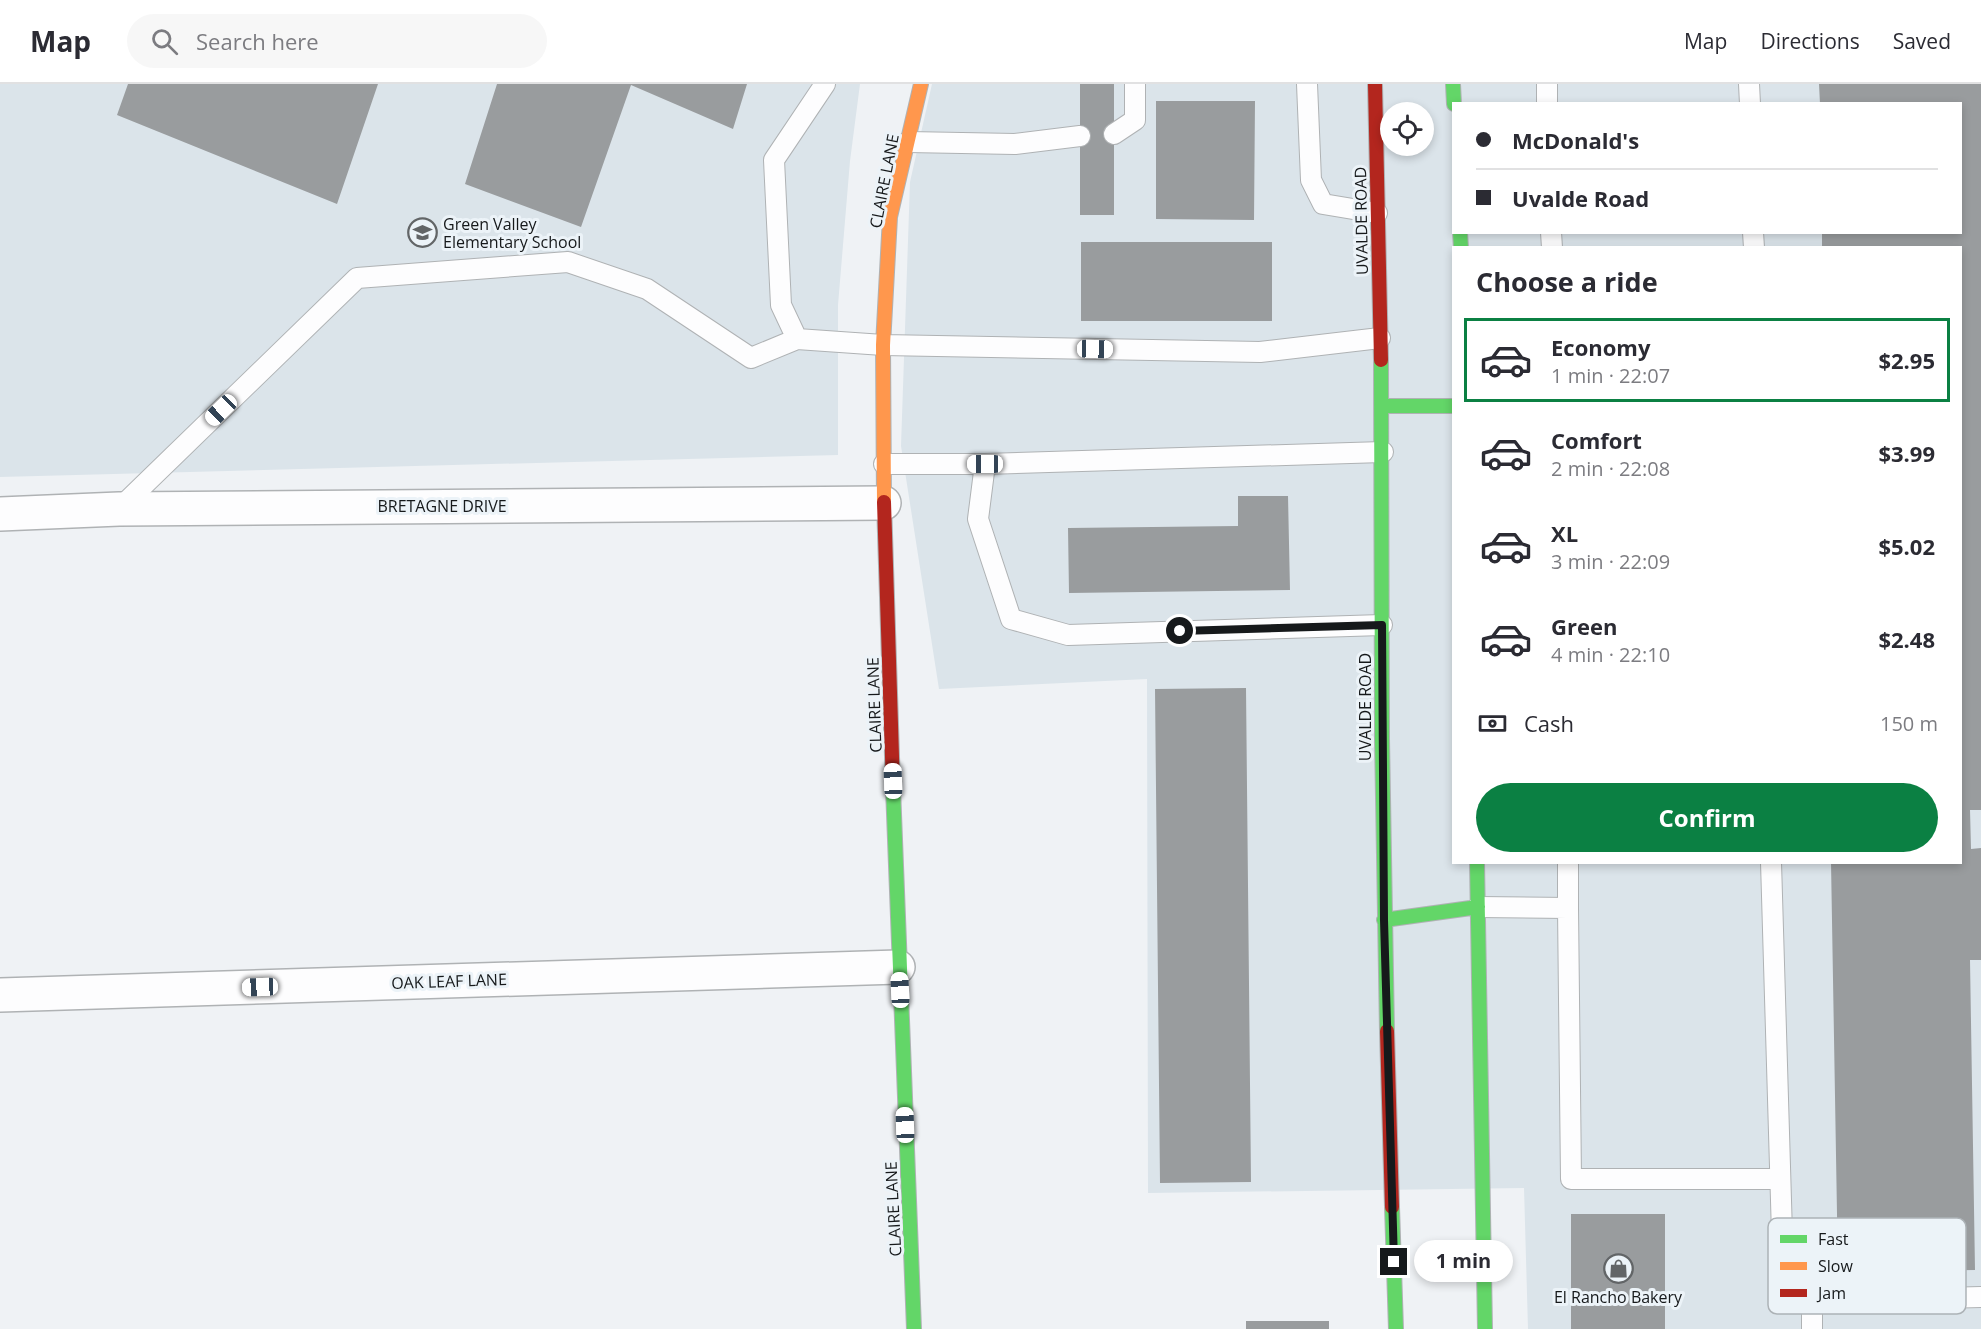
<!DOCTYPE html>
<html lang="en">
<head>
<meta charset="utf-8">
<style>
	:root { --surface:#fff; --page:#f7f7f7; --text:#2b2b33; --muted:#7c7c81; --line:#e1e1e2; --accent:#0b8043 }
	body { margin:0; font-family:"Open Sans",sans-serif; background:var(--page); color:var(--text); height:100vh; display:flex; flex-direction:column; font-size:22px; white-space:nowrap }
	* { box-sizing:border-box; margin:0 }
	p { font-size:20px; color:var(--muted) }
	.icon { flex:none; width:33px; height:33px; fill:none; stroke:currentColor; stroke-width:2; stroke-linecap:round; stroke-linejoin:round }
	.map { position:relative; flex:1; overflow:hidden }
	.side { position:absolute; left:1452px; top:162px; width:510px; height:618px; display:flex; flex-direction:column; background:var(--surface); border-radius:0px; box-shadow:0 3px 9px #0003 }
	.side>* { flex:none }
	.guide { position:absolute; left:1452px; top:18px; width:510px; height:132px; border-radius:0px; box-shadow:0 3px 9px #0003; display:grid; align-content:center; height:132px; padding:0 24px; background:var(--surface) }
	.controls { position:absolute; left:1380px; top:18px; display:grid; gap:12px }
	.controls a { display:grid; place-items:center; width:54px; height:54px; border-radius:50%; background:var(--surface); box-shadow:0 3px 9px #0003; font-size:30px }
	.end { position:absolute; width:27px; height:27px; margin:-14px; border:8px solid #16191b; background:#fff; box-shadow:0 0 0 3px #fff }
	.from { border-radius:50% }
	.bubble { position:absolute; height:42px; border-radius:21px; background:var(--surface); box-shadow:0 3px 9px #0003; font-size:20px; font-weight:700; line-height:42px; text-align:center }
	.car { position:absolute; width:18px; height:36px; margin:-18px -9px; border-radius:8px; box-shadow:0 0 4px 2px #0007; background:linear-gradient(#fff 24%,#345 0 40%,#fff 0 76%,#345 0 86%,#fff 0) }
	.guide b { display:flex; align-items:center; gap:21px; height:57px; font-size:22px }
	.guide b+b { border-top:2px solid var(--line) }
	.guide i { width:15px; height:15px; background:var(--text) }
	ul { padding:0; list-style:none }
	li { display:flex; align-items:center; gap:18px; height:84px; margin:0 12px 9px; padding:0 12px; border:3px solid transparent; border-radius:0px }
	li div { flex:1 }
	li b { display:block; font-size:22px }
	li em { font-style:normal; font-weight:700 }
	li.on { border-color:var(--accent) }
	li>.icon { width:54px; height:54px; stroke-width:1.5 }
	h2 { padding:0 24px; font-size:27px; line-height:72px }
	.pay { display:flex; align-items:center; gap:15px; height:66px; padding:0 24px; font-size:22px }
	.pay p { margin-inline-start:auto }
	.action { display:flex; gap:12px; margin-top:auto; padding:12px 24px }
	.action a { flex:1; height:69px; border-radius:36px; background:var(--accent); color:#fff; font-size:24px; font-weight:700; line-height:69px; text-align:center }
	header { display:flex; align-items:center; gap:36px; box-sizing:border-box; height:84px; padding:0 30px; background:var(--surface); border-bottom:2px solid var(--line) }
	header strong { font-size:28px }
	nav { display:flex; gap:33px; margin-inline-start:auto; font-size:21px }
	.search { width:420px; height:54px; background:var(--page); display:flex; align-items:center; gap:15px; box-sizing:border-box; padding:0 21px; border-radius:33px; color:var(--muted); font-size:22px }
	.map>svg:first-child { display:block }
</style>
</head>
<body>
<header>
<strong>Map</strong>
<div class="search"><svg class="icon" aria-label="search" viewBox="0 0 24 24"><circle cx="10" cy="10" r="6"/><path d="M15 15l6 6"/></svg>Search here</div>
<nav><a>Map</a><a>Directions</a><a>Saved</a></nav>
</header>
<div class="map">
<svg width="1981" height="1245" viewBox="0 0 1981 1245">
	<rect width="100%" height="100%" fill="#eff2f5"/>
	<path fill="#dbe4ea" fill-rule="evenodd" d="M0,0H860L850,77L838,221V371L0,393Z
		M932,0H1981V1245H1528L1524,1104L1148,1109L1147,595L939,605L901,362L910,98ZM1454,20H1960V148H1454ZM1390,28H1424V62H1390ZM1454,164H1960V778H1454Z"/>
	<path fill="#999c9e" d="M128,0H378L337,120L117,31Z
		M497,0H747L733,45L631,1L581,143L465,100Z
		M1080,0H1114V131H1080Z
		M1819,0H1981V726H1970L1971,765L1981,764V876H1970L1975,1186L1838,1188L1831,778H1960V164H1822V148H1960V20H1820Z
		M1156,17H1255L1254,136L1156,135Z
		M1081,158H1272V237H1081Z
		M1238,412H1288L1290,506L1069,509L1068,444L1238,442Z
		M1246,604L1251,1098L1160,1099L1155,605Z
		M1571,1130H1665V1245H1571Z
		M1246,1237H1329V1245H1246Z"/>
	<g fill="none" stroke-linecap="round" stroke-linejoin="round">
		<defs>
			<path id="lane" d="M825,0L774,76L781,221L797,255L883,261L1260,268L1380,254
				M1307,0L1311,96L1323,120L1377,129
				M1547,0V20
				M1749,0L1750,20
				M1114,50L1135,36V0
				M908,58L1015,60L1080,52
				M1551,148L1552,164
				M1753,148L1754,164
				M884,380H985L1383,368
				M985,380L978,435L1011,535L1068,551L1382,541
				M119,425L357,194L568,178L647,205L751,274L797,255
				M1568,778V824
				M1771,778L1784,1218L1981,1213
				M1478,823L1568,824L1571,1095H1780
				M1812,1218V1245"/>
			<path id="street" d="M0,430L119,425L884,419
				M0,911L898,883"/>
			<path id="fast" d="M1453,0L1454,20
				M1460,148L1461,164
				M1381,276L1382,655L1387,947
				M1383,322H1454
				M893,704L914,1245
				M1477,778L1485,1245
				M1384,836L1478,823
				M1392,1123L1396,1245"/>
			<path id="slow" d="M884,418L883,261L890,133L921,0"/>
			<path id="jam" d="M1375,0L1381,276
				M884,418L893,704
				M1387,947L1392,1123"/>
		</defs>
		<use href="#lane" stroke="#afb2b4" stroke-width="22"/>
		<use href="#street" stroke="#afb2b4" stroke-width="36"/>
		<use href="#fast" stroke="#afb2b4" stroke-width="16"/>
		<use href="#slow" stroke="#afb2b4" stroke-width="16"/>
		<use href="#jam" stroke="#afb2b4" stroke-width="16"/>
		<use href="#lane" stroke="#fdfdfe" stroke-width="20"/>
		<use href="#street" stroke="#fdfdfe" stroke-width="33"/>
		<use href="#fast" stroke="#63d668" stroke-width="14"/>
		<use href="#slow" stroke="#ff974d" stroke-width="14"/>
		<use href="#jam" stroke="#b3261e" stroke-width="14"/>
	</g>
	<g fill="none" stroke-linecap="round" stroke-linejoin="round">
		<path stroke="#16191b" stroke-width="8" d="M1180,547L1382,541L1384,836L1394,1178"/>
	</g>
	<defs>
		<symbol id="school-ring" viewBox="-11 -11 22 22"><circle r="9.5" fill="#ecf3f8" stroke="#626567" stroke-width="1.5"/><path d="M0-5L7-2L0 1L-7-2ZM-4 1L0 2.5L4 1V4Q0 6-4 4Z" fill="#626567"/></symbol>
		<symbol id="shop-ring" viewBox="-11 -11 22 22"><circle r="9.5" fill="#ecf3f8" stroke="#626567" stroke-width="1.5"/><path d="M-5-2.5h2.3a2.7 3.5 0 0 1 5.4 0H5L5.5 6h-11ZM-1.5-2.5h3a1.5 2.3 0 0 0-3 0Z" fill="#626567"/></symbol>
	</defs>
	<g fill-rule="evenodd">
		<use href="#school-ring" x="406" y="132" width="33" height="33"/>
		<use href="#shop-ring" x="1602" y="1168" width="33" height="33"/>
	</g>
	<g text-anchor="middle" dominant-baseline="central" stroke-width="6" stroke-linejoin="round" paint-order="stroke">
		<g font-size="16" fill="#16191b" stroke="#ecf3f8">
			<text transform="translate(884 97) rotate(-79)">CLAIRE LANE</text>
			<text transform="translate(1361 137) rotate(-91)">UVALDE ROAD</text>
			<text x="442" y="422">BRETAGNE DRIVE</text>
			<text transform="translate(874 621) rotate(-92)">CLAIRE LANE</text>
			<text transform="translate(1365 623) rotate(-90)">UVALDE ROAD</text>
			<text transform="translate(449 897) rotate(-2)">OAK LEAF LANE</text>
			<text transform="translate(893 1125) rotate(-93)">CLAIRE LANE</text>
		</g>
		<g font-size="16" fill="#16191b" stroke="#ecf3f8" text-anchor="start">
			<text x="443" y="140">Green Valley<tspan x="443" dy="18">Elementary School</tspan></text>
			<text x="1618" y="1213" text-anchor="middle">El Rancho Bakery</text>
		</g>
	</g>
	<rect x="1768" y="1134" width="198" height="96" rx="9" fill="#ecf3f8" stroke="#acb2b6" stroke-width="1.5"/>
	<rect x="1780" y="1151" width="27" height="8" fill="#63d668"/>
	<rect x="1780" y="1178" width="27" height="8" fill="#ff974d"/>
	<rect x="1780" y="1205" width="27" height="8" fill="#b3261e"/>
	<g font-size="16" fill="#16191b">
		<text x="1818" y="1161">Fast</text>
		<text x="1818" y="1188">Slow</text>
		<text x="1818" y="1215">Jam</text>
	</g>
</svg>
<div class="controls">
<a><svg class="icon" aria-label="locate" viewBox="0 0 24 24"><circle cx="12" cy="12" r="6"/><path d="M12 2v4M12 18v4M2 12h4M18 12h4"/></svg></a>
</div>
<i class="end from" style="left:1180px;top:547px"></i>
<i class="end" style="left:1394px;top:1178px"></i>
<div class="bubble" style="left:1414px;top:1156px;width:99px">1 min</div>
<i class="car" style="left:1095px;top:265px;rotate:91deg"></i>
<i class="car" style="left:221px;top:326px;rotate:226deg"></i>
<i class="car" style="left:985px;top:380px;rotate:270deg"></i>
<i class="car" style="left:893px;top:697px;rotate:358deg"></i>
<i class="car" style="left:260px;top:903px;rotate:268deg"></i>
<i class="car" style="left:900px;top:906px;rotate:357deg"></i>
<i class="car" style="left:905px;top:1041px;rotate:358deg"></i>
<div class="guide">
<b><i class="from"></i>McDonald's</b>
<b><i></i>Uvalde Road</b>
</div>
<section class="side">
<h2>Choose a ride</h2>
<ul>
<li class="on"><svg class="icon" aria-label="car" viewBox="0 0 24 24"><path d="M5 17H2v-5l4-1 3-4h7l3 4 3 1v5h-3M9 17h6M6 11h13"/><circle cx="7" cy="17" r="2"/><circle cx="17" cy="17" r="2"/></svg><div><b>Economy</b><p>1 min · 22:07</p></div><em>$2.95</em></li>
<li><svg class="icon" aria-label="car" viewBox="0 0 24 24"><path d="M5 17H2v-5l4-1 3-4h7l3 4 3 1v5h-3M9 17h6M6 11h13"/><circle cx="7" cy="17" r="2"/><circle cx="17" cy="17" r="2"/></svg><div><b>Comfort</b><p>2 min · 22:08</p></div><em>$3.99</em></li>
<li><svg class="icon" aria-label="car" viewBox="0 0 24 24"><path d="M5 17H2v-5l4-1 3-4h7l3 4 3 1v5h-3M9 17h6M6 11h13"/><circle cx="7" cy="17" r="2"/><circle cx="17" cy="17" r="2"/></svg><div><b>XL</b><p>3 min · 22:09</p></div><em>$5.02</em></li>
<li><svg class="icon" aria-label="car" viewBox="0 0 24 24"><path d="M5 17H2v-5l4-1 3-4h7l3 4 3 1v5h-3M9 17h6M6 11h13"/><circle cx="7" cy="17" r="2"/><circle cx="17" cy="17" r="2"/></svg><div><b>Green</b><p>4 min · 22:10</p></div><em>$2.48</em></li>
</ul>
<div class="pay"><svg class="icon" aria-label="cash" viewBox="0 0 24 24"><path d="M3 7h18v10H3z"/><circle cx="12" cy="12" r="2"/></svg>Cash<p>150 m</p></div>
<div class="action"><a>Confirm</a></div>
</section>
</div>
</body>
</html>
